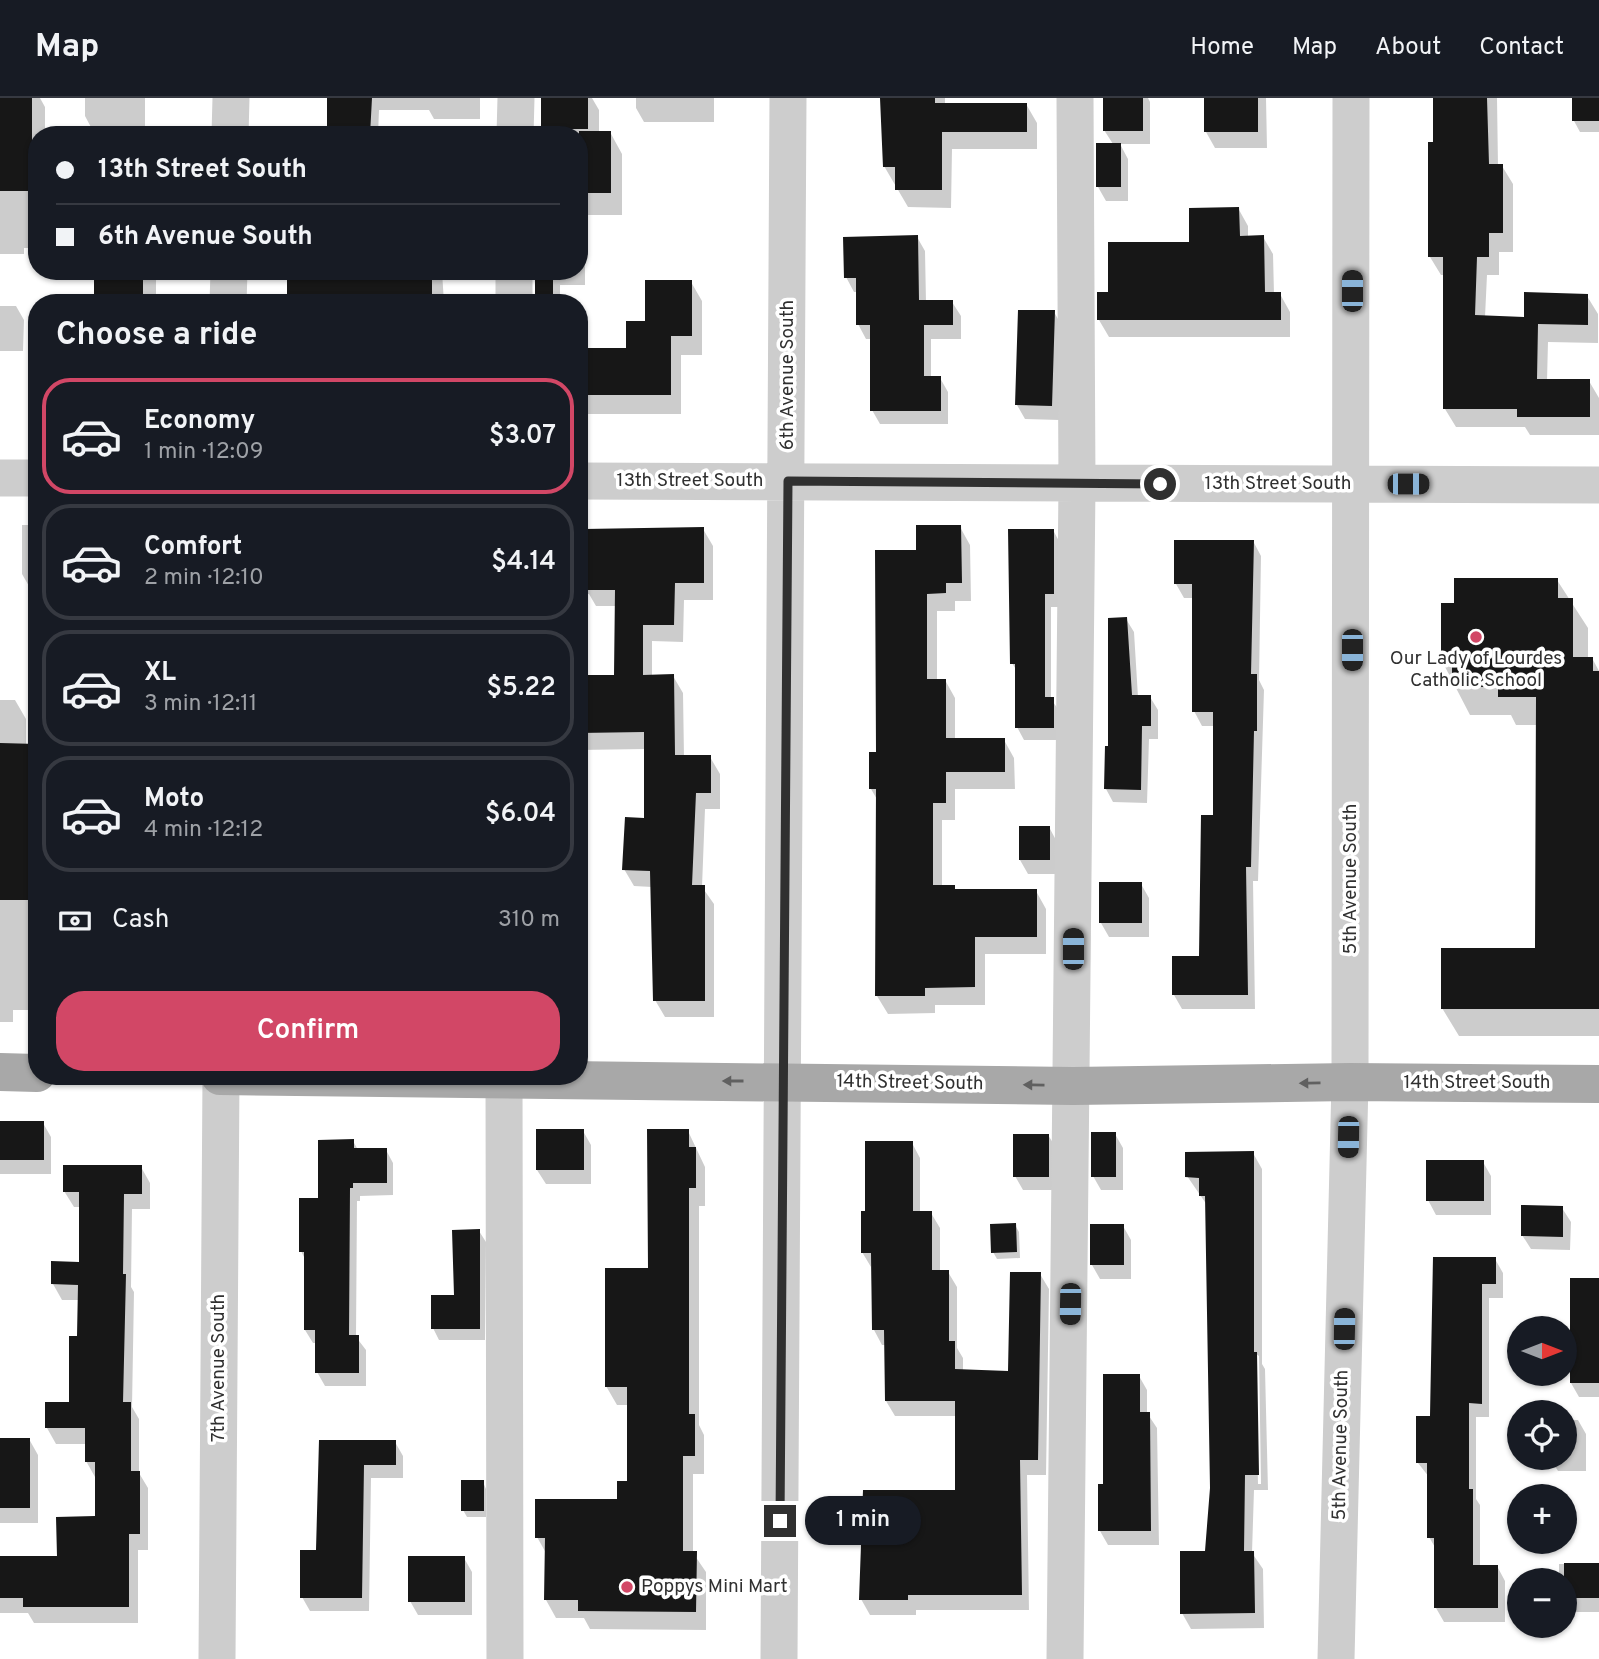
<!DOCTYPE html>
<html lang="en">
<head>
<meta charset="utf-8">
<style>
	:root { --surface:#171b24; --page:#20242c; --text:#f1f3f6; --muted:#9ea1a6; --line:#363941; --accent:#d24766 }
	body { margin:0; font-family:Overpass,sans-serif; background:var(--page); color:var(--text); height:100vh; display:flex; flex-direction:column; font-size:26px; white-space:nowrap }
	* { box-sizing:border-box; margin:0 }
	p { font-size:23px; color:var(--muted) }
	.icon { flex:none; width:38px; height:38px; fill:none; stroke:currentColor; stroke-width:2; stroke-linecap:round; stroke-linejoin:round }
	.map { position:relative; flex:1; overflow:hidden }
	.panel { position:absolute; left:28px; top:196px; width:560px; height:791px; display:flex; flex-direction:column; background:var(--surface); border-radius:28px; box-shadow:0 2px 5px #0004 }
	.panel>* { flex:none }
	.hud { position:absolute; left:28px; top:28px; width:560px; height:154px; border-radius:28px; box-shadow:0 2px 5px #0004; display:grid; align-content:center; height:154px; padding:0 28px; background:var(--surface) }
	.needle { width:46px; rotate:90deg }
	.tools { position:absolute; left:1507px; top:1218px; display:grid; gap:14px }
	.tools a { display:grid; place-items:center; width:70px; height:70px; border-radius:50%; background:var(--surface); box-shadow:0 2px 5px #0004; font-size:35px }
	.end { position:absolute; width:32px; height:32px; margin:-16px; border:9px solid #303030; background:#fff; box-shadow:0 0 0 4px #fff }
	.from { border-radius:50% }
	.bubble { position:absolute; height:49px; border-radius:24px; background:var(--surface); box-shadow:0 2px 5px #0004; font-size:23px; font-weight:600; line-height:49px; text-align:center }
	.car { position:absolute; width:21px; height:42px; margin:-21px -10px; border-radius:9px; box-shadow:0 0 5px 2px #0007; background:linear-gradient(#222 24%,#8ab4d8 0 40%,#222 0 76%,#8ab4d8 0 86%,#222 0) }
	.hud b { display:flex; align-items:center; gap:24px; height:66px; font-size:26px }
	.hud b+b { border-top:2px solid var(--line) }
	.hud i { width:18px; height:18px; background:var(--text) }
	ul { padding:0; list-style:none }
	li { display:flex; align-items:center; gap:21px; height:116px; margin:0 14px 10px; padding:0 14px; border:4px solid var(--line); border-radius:28px }
	li div { flex:1 }
	li b { display:block; font-size:26px }
	li em { font-style:normal; font-weight:600 }
	li.selected { border-color:var(--accent) }
	li>.icon { width:63px; height:63px; stroke-width:1.5 }
	h2 { padding:0 28px; font-size:32px; line-height:84px }
	.pay { display:flex; align-items:center; gap:18px; height:77px; padding:0 28px; font-size:26px }
	.pay p { margin-inline-start:auto }
	.cta { display:flex; gap:14px; margin-top:auto; padding:14px 28px }
	.cta a { flex:1; height:80px; border-radius:28px; background:var(--accent); color:#fff; font-size:28px; font-weight:600; line-height:80px; text-align:center }
	header { display:flex; align-items:center; gap:42px; box-sizing:border-box; height:98px; padding:0 35px; background:var(--surface); border-bottom:2px solid var(--line) }
	header strong { font-size:33px }
	nav { display:flex; gap:38px; margin-inline-start:auto; font-size:24px }
	.map>svg:first-child { display:block }
</style>
</head>
<body>
<header>
<strong>Map</strong>
<nav><a>Home</a><a>Map</a><a>About</a><a>Contact</a></nav>
</header>
<div class="map">
<svg width="1599" height="1561" viewBox="0 0 1599 1561">
	<rect width="100%" height="100%" fill="#fff"/>
	<path fill="#0003" fill-rule="evenodd" d="M0,0H40L45,9V37H37V150H24V156H0Z
		M85,0H145V33H93L85,18Z
		M330,0H480V21H434L429,12H379L378,37H329Z
		M543,0H592L599,12V34H610L622,56V117H586L579,105V37H546L543,30Z
		M636,0H714V24H644L636,10Z
		M883,0H945V6H1026L1037,25V51H952L951,110L908,109L884,68Z
		M1104,0H1148L1150,4V46H1120L1128,61V103H1106L1098,89L1113,46L1104,32Z
		M1206,0H1266L1267,50H1215L1206,34Z
		M1434,0H1497L1498,68H1502L1513,86V154H1499V177H1487L1485,219L1525,220L1587,198L1598,216V245L1548,244L1547,283H1589L1599,300V337H1530L1525,329H1456L1445,311V177H1441L1430,159Z
		M1574,0H1599V34H1580L1574,23Z
		M1238,110L1248,128V139H1263L1273,156L1274,196H1280L1290,214V239H1109L1099,222L1110,196L1191,146Z
		M579,116L585,127V187H560V205H535L537,173H579Z
		M917,139L925,153L926,204H952L961,218V241H931V280H940L948,294V326H880L872,312V241H866L858,226V194H854L846,179Z
		M96,173H156V205H96Z
		M289,173H442L444,205H289Z
		M691,184L702,203V257H681V316H579V252H628L646,225Z
		M0,208H16L24,222L23,253H0Z
		M1054,214L1062,228L1059,322L1025,321L1017,307Z
		M22,427H37V495H33L22,476Z
		M960,429L970,447L971,503H955V513H937V582H945L955,600V642H1004L1014,660L1015,691H955V722H942V789H954L956,793H1036L1046,811V856H985V907H935V915L888,916L877,898L878,703L871,691L918,453Z
		M579,431H703L713,448V502H684L683,544L652,543V578H673L683,595L684,659H710L720,676V711H705L702,789L714,806V919H665L655,902L652,789L634,788L624,771L645,722V651L579,652V579H616V508H596L589,496H579Z
		M1053,432L1060,445V509H1051V601L1060,614V642H1024L1017,629V573L1012,565Z
		M1253,443L1261,458L1259,582L1264,592L1258,783H1253L1255,911H1182L1174,897L1201,860L1214,718V628H1202L1194,613V500H1184L1176,486Z
		M1557,482L1588,530V560H1592L1599,573V938H1459L1442,910L1537,852L1538,627H1516L1511,617H1470L1443,565V507H1456Z
		M1126,521L1134,534L1138,599H1150L1158,612V641H1149L1147,705L1113,704L1106,691Z
		M0,602H15L26,621V647L37,648V912H13V924H0Z
		M579,720L584,728V758H579Z
		M1049,729L1057,744V776H1028L1020,762Z
		M1141,786L1149,800V839H1109L1101,825Z
		M0,1025H43L51,1039V1076H0Z
		M583,1033L591,1047V1086H546L537,1072Z
		M688,1033L705,1069V1108H699V1327L704,1337V1376H693V1455L706,1474V1532L590,1531L584,1520H556L546,1502V1455L537,1439L619,1402L629,1385V1307H617L606,1288L650,1172Z
		M1115,1036L1123,1050V1092H1101L1093,1078Z
		M1048,1037L1057,1051L1056,1092H1023L1015,1078Z
		M353,1043L358,1052H386L393,1065V1097L360,1098V1103H357L356,1239L366,1252V1288H325L317,1274V1245H313L305,1232V1161L301,1153L320,1102Z
		M912,1045L920,1060V1115H931L940,1130V1174H948L957,1189V1250L963,1260V1273L1010,1275L1040,1176L1049,1191L1046,1377H1027L1029,1512H916V1517H870L861,1501L957,1394V1318H895L886,1303V1247H882L874,1232L871,1169L862,1154L867,1115Z
		M1253,1055L1262,1071V1266L1265,1271L1268,1392H1254L1252,1455L1263,1471L1264,1530L1191,1531L1182,1515L1207,1455L1211,1390L1207,1107L1187,1078ZM1255,1255L1259,1258L1261,1386H1258Z
		M1483,1064L1491,1078V1117H1436L1428,1102Z
		M141,1069L150,1085V1111H132L131,1189L134,1194L132,1309L139,1321V1375L148,1390V1452H138V1525H34L28,1515H0V1460H58L97,1420L95,1379L86,1363V1346H56L47,1330L71,1305L79,1240L80,1202H62L53,1186L81,1165V1109H74L64,1093Z
		M1562,1110L1571,1124L1570,1152L1531,1151L1522,1137Z
		M1015,1127L1019,1134L1020,1160L997,1161L993,1154Z
		M1123,1128L1131,1142V1181H1100L1092,1167Z
		M479,1133L486,1144L485,1242H439L433,1230L456,1199Z
		M1435,1161H1495L1503,1175V1200H1489V1319H1476V1401L1480,1407V1468H1497L1505,1483V1524H1444L1436,1510V1451L1429,1439V1379L1418,1365V1319H1431Z
		M1599,1182V1299H1579L1571,1285Z
		M1139,1278L1147,1292V1315L1157,1330L1159,1447H1108L1100,1433L1104,1388Z
		M1564,1322H1578L1586,1336V1373H1558L1550,1360H1564Z
		M0,1341H29L38,1357V1425H0Z
		M321,1344H395L403,1358V1380H371L369,1513H310L302,1499L318,1454Z
		M483,1384L486,1391V1419H467L463,1412Z
		M464,1460L472,1474V1517H418L410,1503Z
		M1559,1466H1599V1514H1567L1564,1482H1559Z"/>
	<path fill="#171717" d="M0,0H32V50H37V93H0Z
		M327,0H372L370,37H327Z
		M541,0H588V31H541Z
		M880,0H935V5H1027V34H942V92H895V69H883Z
		M1103,0H1143V33H1103Z
		M1204,0H1258V34H1204Z
		M1433,0H1487L1489,66H1503V135H1489V159H1477L1475,217L1524,219V194L1588,196V227L1538,226L1537,281H1590V319H1517V311H1443V159H1428V44H1433Z
		M1572,0H1599V23H1572Z
		M579,33H611V95H579Z
		M1096,45H1121V89H1096Z
		M1239,109L1240,138L1264,137L1265,194H1281V222H1097V194H1108V144H1189V110Z
		M918,137L919,202H953V227H924V278H941V313H870V227H856V180H844L843,139Z
		M94,173H143V205H94Z
		M287,173H432V205H287Z
		M535,173H553V205H535Z
		M645,182H692V238H671V297H579V250H626V223H645Z
		M1018,212H1055L1052,308L1015,307Z
		M916,427H961L962,485H946V495L927,496V581H946V640H1005V674H946V705H933V787H955V791H1037V839H975V889L925,890V898H875L876,691H869V654H876L875,452H916Z
		M704,429V485H675L674,527H643V577L674,576L675,657H711V695H696L692,787H705V903H653L650,773L622,772L625,719L644,720V634L579,635V577H614L615,492H584V431Z
		M1008,431H1054V496H1045V599H1054V630H1015V566H1010Z
		M1174,442H1254L1251,576H1257V633H1254L1251,769H1246L1248,897H1172V858H1199L1201,717H1213V614H1192V486H1174Z
		M1454,480H1558V500H1573V559H1593V573H1599V911H1441V850H1535L1536,599H1498V589H1452V565H1441V505H1454Z
		M1127,519L1132,597H1151V628H1142L1141,692L1104,691L1105,648H1108V520Z
		M0,645L37,646V802H0Z
		M1019,728H1050V762H1019Z
		M1099,784H1142V825H1099Z
		M0,1023H44V1062H0Z
		M536,1031H584V1072H536Z
		M647,1031H689V1049H696V1090H689V1316H695V1358H683V1453H697L696,1514L578,1513V1502H544L545,1440H535V1401H617V1383H627V1289H605V1170H648Z
		M1091,1034H1116V1079H1091Z
		M1013,1036H1049V1079H1013Z
		M354,1041V1050H387V1085H353V1090H350L349,1237H359V1275H315V1232H304V1154H299V1100H318V1042Z
		M865,1043H913V1113H932V1172H949V1243H955V1271L1008,1273L1010,1174H1041L1038,1362H1020L1022,1497H908V1502H859L863,1392H955V1303H885L884,1232H872L871,1155H861V1113H865Z
		M1254,1053V1254H1257L1259,1377H1245L1244,1453H1254L1255,1515L1180,1516V1453H1205L1210,1390L1205,1098H1199V1080L1185,1079V1054Z
		M1426,1062H1484V1103H1426Z
		M63,1067H142V1096H124L123,1176H126L123,1304H131V1373H140V1436H129V1509H23V1500H0V1458H57L56,1419L95,1418V1364H85V1330H45V1304H69V1238H77L78,1187L51,1186V1163L79,1164V1094H63Z
		M1521,1107L1563,1108V1139L1521,1138Z
		M1016,1125L1017,1154L991,1155L990,1126Z
		M1090,1126H1124V1167H1090Z
		M480,1131V1231H431V1197H454L452,1132Z
		M1433,1159H1496V1186H1482V1306L1469,1305V1391H1473V1467H1498V1510H1434V1440H1427V1365H1416V1318H1430Z
		M1570,1180H1599V1285H1570Z
		M1103,1276H1140V1314H1150L1151,1433H1098V1386H1103Z
		M0,1340H30V1410H0Z
		M319,1342H396V1367H364L362,1500H300V1452H316Z
		M461,1382H484V1413H461Z
		M408,1458H465V1504H408Z
		M1564,1465H1599V1500H1564Z"/>
	<g fill="none" stroke-linecap="round" stroke-linejoin="round">
		<path stroke="#cdcdcd" stroke-width="37" d="M230,37L231,0
			M515,37L516,0
			M228,205L229,173
			M514,205V173
			M0,380H37
			M579,383L1599,387
			M504,978L505,1561
			M217,1561L221,978
			M779,1561L788,0
			M1065,1561L1077,386L1075,0
			M1336,1561L1350,984L1351,0"/>
		<path stroke="#a8a8a8" stroke-width="38" d="M0,974L37,975
			M220,978L1073,988L1350,984L1599,986"/>
	</g>
	<defs><path id="oneway-solid" d="M-6-.8H1V-3.2L6.5 0L1 3.2V.8H-6Z" transform="scale(1.75)"/></defs>
	<g fill="#606060">
		<use href="#oneway-solid" transform="translate(733 983) rotate(180)"/>
		<use href="#oneway-solid" transform="translate(1310 985) rotate(179)"/>
		<use href="#oneway-solid" transform="translate(1034 987) rotate(-179)"/>
	</g>
	<g fill="none" stroke-linecap="round" stroke-linejoin="round">
		<path stroke="#303030" stroke-width="9" d="M780,1423L788,383L1160,386"/>
	</g>
	<g fill="#d24766" stroke="#fff" stroke-width="2.5">
		<circle cx="1476" cy="539" r="7"/>
		<circle cx="627" cy="1489" r="7"/>
	</g>
	<g text-anchor="middle" dominant-baseline="central" stroke-width="7" stroke-linejoin="round" paint-order="stroke">
		<g font-size="19" fill="#303030" stroke="#fff">
			<text transform="translate(788 277) rotate(-90)">6th Avenue South</text>
			<text x="690" y="383">13th Street South</text>
			<text x="1278" y="386">13th Street South</text>
			<text transform="translate(1351 781) rotate(-90)">5th Avenue South</text>
			<text transform="translate(910 985) rotate(1)">14th Street South</text>
			<text x="1477" y="985">14th Street South</text>
			<text transform="translate(219 1270) rotate(-90)">7th Avenue South</text>
			<text transform="translate(1341 1347) rotate(-89)">5th Avenue South</text>
		</g>
		<g font-size="19" fill="#303030" stroke="#fff">
			<text x="1476" y="561">Our Lady of Lourdes<tspan x="1476" dy="22">Catholic School</tspan></text>
			<text x="641" y="1489" text-anchor="start">Poppys Mini Mart</text>
		</g>
	</g>
</svg>
<div class="tools">
<a><svg class="needle" viewBox="-14 -14 28 28"><path d="M0-13l5 13h-10z" fill="#e53935"/><path d="M0 13l5-13h-10z" fill="#9ea1a6"/></svg></a>
<a><svg class="icon" aria-label="locate" viewBox="0 0 24 24"><circle cx="12" cy="12" r="6"/><path d="M12 2v4M12 18v4M2 12h4M18 12h4"/></svg></a>
<a>+</a>
<a>−</a>
</div>
<i class="end from" style="left:1160px;top:386px"></i>
<i class="end" style="left:780px;top:1423px"></i>
<div class="bubble" style="left:805px;top:1398px;width:116px">1 min</div>
<i class="car" style="left:1352px;top:193px;rotate:0deg"></i>
<i class="car" style="left:1408px;top:386px;rotate:90deg"></i>
<i class="car" style="left:1352px;top:552px;rotate:180deg"></i>
<i class="car" style="left:1073px;top:851px;rotate:0deg"></i>
<i class="car" style="left:1348px;top:1039px;rotate:181deg"></i>
<i class="car" style="left:1070px;top:1206px;rotate:181deg"></i>
<i class="car" style="left:1344px;top:1231px;rotate:1deg"></i>
<div class="hud">
<b><i class="from"></i>13th Street South</b>
<b><i></i>6th Avenue South</b>
</div>
<section class="panel">
<h2>Choose a ride</h2>
<ul>
<li class="selected"><svg class="icon" aria-label="car" viewBox="0 0 24 24"><path d="M5 17H2v-5l4-1 3-4h7l3 4 3 1v5h-3M9 17h6M6 11h13"/><circle cx="7" cy="17" r="2"/><circle cx="17" cy="17" r="2"/></svg><div><b>Economy</b><p>1 min · 12:09</p></div><em>$3.07</em></li>
<li><svg class="icon" aria-label="car" viewBox="0 0 24 24"><path d="M5 17H2v-5l4-1 3-4h7l3 4 3 1v5h-3M9 17h6M6 11h13"/><circle cx="7" cy="17" r="2"/><circle cx="17" cy="17" r="2"/></svg><div><b>Comfort</b><p>2 min · 12:10</p></div><em>$4.14</em></li>
<li><svg class="icon" aria-label="car" viewBox="0 0 24 24"><path d="M5 17H2v-5l4-1 3-4h7l3 4 3 1v5h-3M9 17h6M6 11h13"/><circle cx="7" cy="17" r="2"/><circle cx="17" cy="17" r="2"/></svg><div><b>XL</b><p>3 min · 12:11</p></div><em>$5.22</em></li>
<li><svg class="icon" aria-label="car" viewBox="0 0 24 24"><path d="M5 17H2v-5l4-1 3-4h7l3 4 3 1v5h-3M9 17h6M6 11h13"/><circle cx="7" cy="17" r="2"/><circle cx="17" cy="17" r="2"/></svg><div><b>Moto</b><p>4 min · 12:12</p></div><em>$6.04</em></li>
</ul>
<div class="pay"><svg class="icon" aria-label="cash" viewBox="0 0 24 24"><path d="M3 7h18v10H3z"/><circle cx="12" cy="12" r="2"/></svg>Cash<p>310 m</p></div>
<div class="cta"><a>Confirm</a></div>
</section>
</div>
</body>
</html>
